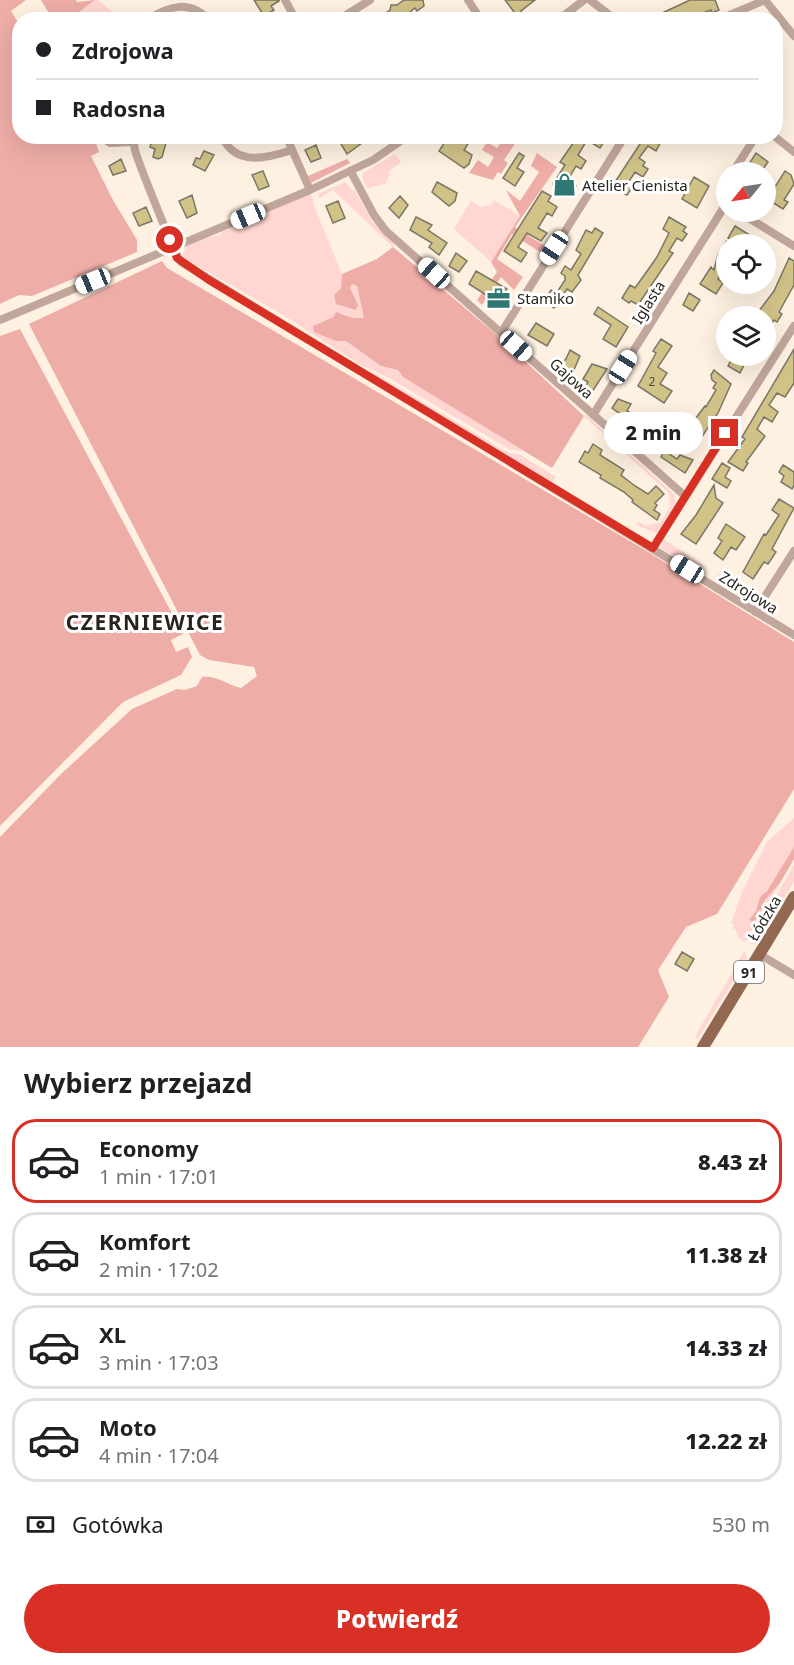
<!DOCTYPE html>
<html lang="pl">
<head>
<meta charset="utf-8">
<style>
	:root { --surface:#fff; --page:#f2f2f2; --text:#202124; --muted:#757577; --line:#e0e0e0; --accent:#d93025 }
	body { margin:0; font-family:"Noto Sans",sans-serif; background:var(--page); color:var(--text); height:100vh; display:flex; flex-direction:column; font-size:22px; white-space:nowrap }
	* { box-sizing:border-box; margin:0 }
	p { font-size:20px; color:var(--muted) }
	.icon { flex:none; width:33px; height:33px; fill:none; stroke:currentColor; stroke-width:2; stroke-linecap:round; stroke-linejoin:round }
	.map { position:relative; height:1047px; overflow:hidden }
	.panel { display:flex; flex-direction:column; background:var(--surface); flex:1 }
	.panel>* { flex:none }
	.hud { position:absolute; left:12px; top:12px; width:771px; height:132px; border-radius:24px; box-shadow:0 6px 24px #0002; display:grid; align-content:center; height:132px; padding:0 24px; background:var(--surface) }
	.needle { width:39px; rotate:240deg }
	.buttons { position:absolute; left:716px; top:162px; display:grid; gap:12px }
	.buttons a { display:grid; place-items:center; width:60px; height:60px; border-radius:50%; background:var(--surface); box-shadow:0 6px 24px #0002; font-size:30px }
	.end { position:absolute; width:27px; height:27px; margin:-14px; border:8px solid #d93025; background:#fff; box-shadow:0 0 0 3px #fff }
	.from { border-radius:50% }
	.bubble { position:absolute; height:42px; border-radius:21px; background:var(--surface); box-shadow:0 6px 24px #0002; font-size:20px; font-weight:800; line-height:42px; text-align:center }
	.car { position:absolute; width:18px; height:36px; margin:-18px -9px; border-radius:8px; box-shadow:0 0 4px 2px #0007; background:linear-gradient(#fff 24%,#345 0 40%,#fff 0 76%,#345 0 86%,#fff 0) }
	.hud b { display:flex; align-items:center; gap:21px; height:57px; font-size:22px }
	.hud b+b { border-top:2px solid var(--line) }
	.hud i { width:15px; height:15px; background:var(--text) }
	ul { padding:0; list-style:none }
	li { display:flex; align-items:center; gap:18px; height:84px; margin:0 12px 9px; padding:0 12px; border:3px solid var(--line); border-radius:24px }
	li div { flex:1 }
	li b { display:block; font-size:22px }
	li em { font-style:normal; font-weight:800 }
	li.current { border-color:var(--accent) }
	li>.icon { width:54px; height:54px; stroke-width:1.5 }
	h2 { padding:0 24px; font-size:27px; line-height:72px }
	.pay { display:flex; align-items:center; gap:15px; height:66px; padding:0 24px; font-size:22px }
	.pay p { margin-inline-start:auto }
	.cta { display:flex; gap:12px; margin-top:auto; padding:12px 24px }
	.cta a { flex:1; height:69px; border-radius:36px; background:var(--accent); color:#fff; font-size:24px; font-weight:800; line-height:69px; text-align:center }
	.map>svg:first-child { display:block }
</style>
</head>
<body>
<div class="map">
<svg width="794" height="1047" viewBox="0 0 794 1047">
	<rect width="100%" height="100%" fill="#fef1e1"/>
	<path fill="#ffd6d2" d="M95,0H98L121,19L70,20Z
		M395,154L401,162L388,172L390,174L385,184L367,188L362,178L363,173Z
		M345,182L352,190L354,189L372,221L395,245L393,247L333,190L319,198L318,194Z
		M310,194L313,198V204L342,274L341,288L334,295L352,310L355,298L351,294L349,288L352,284L357,286L364,318H353L343,313L318,323L336,341H346L381,366L398,370L403,377L462,410L523,451L509,449L389,378L361,365L283,315L182,257L186,246L205,238L220,235L221,232Z
		M494,200L520,216L491,262L454,229L471,201L480,207L491,205Z
		M363,369L379,376L500,448L510,453L519,454L556,477L552,482Z
		M585,414L675,495V504L657,533L636,525L638,522L646,526L661,522L670,507L669,493L584,416Z
		M663,539L703,565L699,571L662,549Z
		M718,574L758,599L753,602L747,601L716,582Z
		M794,818V847L767,891L760,897L756,911L749,920L764,906L765,900L780,883L746,942L738,938L735,928L732,930L734,925L731,923L742,892L767,842Z
		M794,865V882L756,944H749Z
		M745,950L747,959L697,1040L696,1035Z"/>
	<path fill="#eeada7" d="M0,0H26L11,11L19,24L20,136L94,137L99,152L91,156L113,200L137,240V252L32,296L19,295L0,304Z
		M41,0H76L77,2L95,0L70,19L53,20Z
		M506,136L518,139L504,160L508,163L501,174L498,172L493,180L469,173L478,160L488,167L494,157L482,150L487,142L497,148Z
		M537,153L557,167L515,227L545,246L540,252L512,234L497,259L523,277L514,290L501,277L482,305L477,300L497,272L491,262L520,216L506,190L520,201L539,172L531,166Z
		M347,159L350,163L311,183L308,176Z
		M393,247L498,336L584,416L552,468L403,377L398,370L381,366L346,341H336L314,332L313,326L333,317L336,312L353,318H364L357,286L352,284L350,288L358,305L356,310L336,304L334,295L341,288L342,274L377,259Z
		M162,261L167,268L645,550L794,642V789L717,914L686,927L658,970L669,997L638,1047H0V837L61,774L132,709L177,689L185,690L197,686L202,677C217,675 227,685 241,688L257,676L254,667L209,660L200,655L29,324Z
		M20,329L183,634L171,640L176,652L188,647L192,657L181,675L123,702L0,826V336Z
		M794,847V859L780,883L765,900L762,909L758,911L757,918L753,922L749,920L756,911L760,897L767,891Z"/>
	<path fill="#d1c288" stroke="#7b7665" stroke-width="1.5" d="M254,0H279V1L271,6L274,10L264,16Z
		M404,0H423L424,6L417,11L415,8L400,20H376L390,10L391,5H397Z
		M505,0H535L521,11L528,20H506L515,13Z
		M690,0H715L719,10L712,13L711,10L695,16L696,20H647Z
		M153,136H164L163,142L166,143L162,157L158,159L153,157L155,149L150,147Z
		M348,136H358L362,143L347,154L341,144L349,139Z
		M455,136H473L464,150L472,155L469,164L464,168L439,151L446,140L450,143Z
		M578,136H600L605,140L600,148L587,140L578,155L586,161L581,169L576,166L567,181L576,186L570,195L553,184L565,165L560,162Z
		M642,136H664L656,151L648,146L639,158L645,162L643,166L648,169L643,177L635,172L628,183L633,186L627,195L619,191L618,193L611,188L640,144L638,143Z
		M316,145L321,158L311,162L305,150Z
		M204,151L214,155L205,171L193,165L196,158L200,159Z
		M519,153L524,156L517,168L524,172L515,186L503,178Z
		M756,153L768,162L761,172H744Z
		M121,159L126,171L113,175L109,166Z
		M263,171L269,186L259,190L252,175Z
		M785,171L791,175L794,184L784,200L788,202L783,209L767,199L771,194L765,190V180L775,187Z
		M694,177L709,186L697,208L682,199Z
		M437,182L457,193L455,201L449,206L432,192Z
		M542,191L551,196L548,201L557,207L552,216L547,213L538,228L547,233L541,241L527,233L518,247L527,253L521,262L504,251Z
		M192,195L197,213L187,218L179,201Z
		M400,196L408,205L399,218L389,208Z
		M338,201L345,218L333,223L326,206Z
		M146,207L152,221L139,226L133,213Z
		M416,217L432,225L428,230L447,243L439,255L429,247L432,243L410,230Z
		M669,217L686,227L683,231L687,234L682,241L677,238L669,251L673,253L638,305L631,301L629,303L622,298L630,285L635,288L657,257L669,233L663,229Z
		M735,226L756,239L752,244H738L728,238Z
		M595,228L603,233L578,275L581,280L572,292L567,289L554,308L544,301L551,290L556,294L565,280V276L561,273L565,266L571,270L581,254L576,250L586,230L592,233Z
		M726,242V266L718,279L723,283L716,294L700,284L711,267L714,270L718,254Z
		M456,253L467,261L459,272L449,266Z
		M789,258L794,261V285L779,312L782,314L777,322L774,320L770,326L765,322V316H755L774,291Z
		M476,271L507,289L504,293L509,297L502,309L490,300L491,298L469,284Z
		M689,293L700,300L693,311L683,305Z
		M598,307L628,327L616,347L603,339L611,325L594,314Z
		M536,323L554,334L547,346L528,335Z
		M661,339L672,346L658,367L667,373L660,384L672,391L664,403L638,386L656,353L653,351Z
		M794,349V383L785,397L777,393L769,405L778,412L772,422L764,417L757,429L765,436L746,462L748,463L743,471L728,462L745,439L742,437Z
		M570,350L580,356L573,372L560,364L566,359Z
		M725,356H738L746,361L740,373L728,366L731,360Z
		M592,364L607,369L592,392L585,387L588,382L583,379Z
		M714,370L731,384L718,413L699,441L688,434L696,418L705,406L706,407L716,390L713,388L716,383L712,380L711,375Z
		M618,399L631,404L627,411L651,423L642,435L632,427L634,424L612,408Z
		M658,435L672,440L665,451L677,459L680,455L693,460L685,473L661,457L663,453L652,444Z
		M593,444L602,450L600,455L624,470L621,475L635,486L648,494L656,486L664,494L655,503L657,505L654,510L660,514L657,520L632,502L633,500L624,492L600,478L601,475L579,462L585,451L588,453Z
		M722,463L730,468L725,477L731,481L727,488L712,479Z
		M783,465L794,472V485L792,489L781,482L784,476L779,472Z
		M714,485L716,498L723,503L696,544L681,534L696,515Z
		M779,499L794,508L772,549L776,552L768,564L764,562L753,579L743,572L764,534L766,535L779,515L772,510Z
		M726,524L745,537L736,550L731,547L723,560L714,553L722,541L718,538Z
		M682,952L694,959L687,971L675,964Z"/>
	<g fill="none" stroke-linecap="round" stroke-linejoin="round">
		<path stroke="#c1a79b" stroke-width="8" d="M285,0L296,20
			M468,0L481,20
			M590,0L616,20
			M765,0L794,36
			M147,20C170,5 190,0 209,20
			M338,20L370,0
			M558,20L584,0
			M718,20L765,0
			M99,136L110,143L134,142
			M135,136C134,141 134,146 135,150C138,162 176,257 181,262L794,635
			M222,136C235,167 268,158 292,150
			M286,136L310,190
			M774,136L794,152
			M351,172L374,215L386,231L685,496
			M733,172L756,136
			M726,184L723,195L726,203
			M739,212L794,246
			M0,320L310,190L373,160L408,136
			M501,333L625,136
			M593,415L726,204
			M653,548L794,326
			M755,612L794,551
			M759,954L794,975"/>
		<path stroke="#936851" stroke-width="12" d="M703,1047L794,897"/>
	</g>
	<g fill="none" stroke-linecap="round" stroke-linejoin="round">
		<path stroke="#d93025" stroke-width="8" d="M170,240L177,258L209,280L653,548L725,433"/>
	</g>
	<defs>
		<symbol id="shop-bare" viewBox="-9 -9 18 18"><path d="M-5-2.5h2.3a2.7 3.5 0 0 1 5.4 0H5L5.5 6h-11ZM-1.5-2.5h3a1.5 2.3 0 0 0-3 0Z" fill="#2f7772" stroke="#fff" stroke-width="2.5" paint-order="stroke"/></symbol>
		<symbol id="office-bare" viewBox="-9 -9 18 18"><path d="M-6-3h4V-5.5h4V-3h4V5H-6ZM-1-4.5V-3h2v-1.5ZM-6 0V1H6V0Z" fill="#2f7772" stroke="#fff" stroke-width="2.5" paint-order="stroke"/></symbol>
	</defs>
	<g fill-rule="evenodd">
		<use href="#shop-bare" x="548" y="168" width="33" height="33"/>
		<use href="#office-bare" x="482" y="282" width="33" height="33"/>
	</g>
	<g text-anchor="middle" dominant-baseline="central" stroke-width="6" stroke-linejoin="round" paint-order="stroke">
		<g font-size="12" fill="#524b38">
			<text x="652" y="381">2</text>
		</g>
		<rect fill="#fff" stroke="#686561" stroke-width="1.5" x="734" y="961" width="30" height="22" rx="4.5"/>
		<g font-size="14" font-weight="bold" fill="#28231d">
			<text x="749" y="972">91</text>
		</g>
		<g font-size="15" fill="#28231d" stroke="#fff" text-anchor="start">
			<text x="582" y="185">Atelier Cienista</text>
			<text x="517" y="298">Stamiko</text>
		</g>
		<g font-size="15" fill="#28231d" stroke="#fff">
			<text transform="translate(648 302) rotate(-58)">Iglasta</text>
			<text transform="translate(572 378) rotate(42)">Gajowa</text>
			<text transform="translate(749 592) rotate(32)">Zdrojowa</text>
			<text transform="translate(764 918) rotate(-59)">Łódzka</text>
		</g>
		<g font-size="21" font-weight="bold" letter-spacing="1.5" fill="#28231d" stroke="#fff">
			<text x="145" y="622">CZERNIEWICE</text>
		</g>
	</g>
</svg>
<div class="buttons">
<a><svg class="needle" viewBox="-14 -14 28 28"><path d="M0-13l5 13h-10z" fill="#e53935"/><path d="M0 13l5-13h-10z" fill="#757577"/></svg></a>
<a><svg class="icon" aria-label="locate" viewBox="0 0 24 24"><circle cx="12" cy="12" r="6"/><path d="M12 2v4M12 18v4M2 12h4M18 12h4"/></svg></a>
<a><svg class="icon" aria-label="layers" viewBox="0 0 24 24"><path d="M12 4l9 5-9 5-9-5zM3 14l9 5 9-5"/></svg></a>
</div>
<i class="end from" style="left:170px;top:240px"></i>
<i class="end" style="left:725px;top:433px"></i>
<div class="bubble" style="left:604px;top:412px;width:99px">2 min</div>
<i class="car" style="left:248px;top:216px;rotate:247deg"></i>
<i class="car" style="left:554px;top:248px;rotate:213deg"></i>
<i class="car" style="left:434px;top:273px;rotate:312deg"></i>
<i class="car" style="left:93px;top:281px;rotate:248deg"></i>
<i class="car" style="left:516px;top:346px;rotate:131deg"></i>
<i class="car" style="left:623px;top:367px;rotate:32deg"></i>
<i class="car" style="left:687px;top:569px;rotate:302deg"></i>
<div class="hud">
<b><i class="from"></i>Zdrojowa</b>
<b><i></i>Radosna</b>
</div>
</div>
<section class="panel">
<h2>Wybierz przejazd</h2>
<ul>
<li class="current"><svg class="icon" aria-label="car" viewBox="0 0 24 24"><path d="M5 17H2v-5l4-1 3-4h7l3 4 3 1v5h-3M9 17h6M6 11h13"/><circle cx="7" cy="17" r="2"/><circle cx="17" cy="17" r="2"/></svg><div><b>Economy</b><p>1 min · 17:01</p></div><em>8.43 zł</em></li>
<li><svg class="icon" aria-label="car" viewBox="0 0 24 24"><path d="M5 17H2v-5l4-1 3-4h7l3 4 3 1v5h-3M9 17h6M6 11h13"/><circle cx="7" cy="17" r="2"/><circle cx="17" cy="17" r="2"/></svg><div><b>Komfort</b><p>2 min · 17:02</p></div><em>11.38 zł</em></li>
<li><svg class="icon" aria-label="car" viewBox="0 0 24 24"><path d="M5 17H2v-5l4-1 3-4h7l3 4 3 1v5h-3M9 17h6M6 11h13"/><circle cx="7" cy="17" r="2"/><circle cx="17" cy="17" r="2"/></svg><div><b>XL</b><p>3 min · 17:03</p></div><em>14.33 zł</em></li>
<li><svg class="icon" aria-label="car" viewBox="0 0 24 24"><path d="M5 17H2v-5l4-1 3-4h7l3 4 3 1v5h-3M9 17h6M6 11h13"/><circle cx="7" cy="17" r="2"/><circle cx="17" cy="17" r="2"/></svg><div><b>Moto</b><p>4 min · 17:04</p></div><em>12.22 zł</em></li>
</ul>
<div class="pay"><svg class="icon" aria-label="cash" viewBox="0 0 24 24"><path d="M3 7h18v10H3z"/><circle cx="12" cy="12" r="2"/></svg>Gotówka<p>530 m</p></div>
<div class="cta"><a>Potwierdź</a></div>
</section>
</body>
</html>
